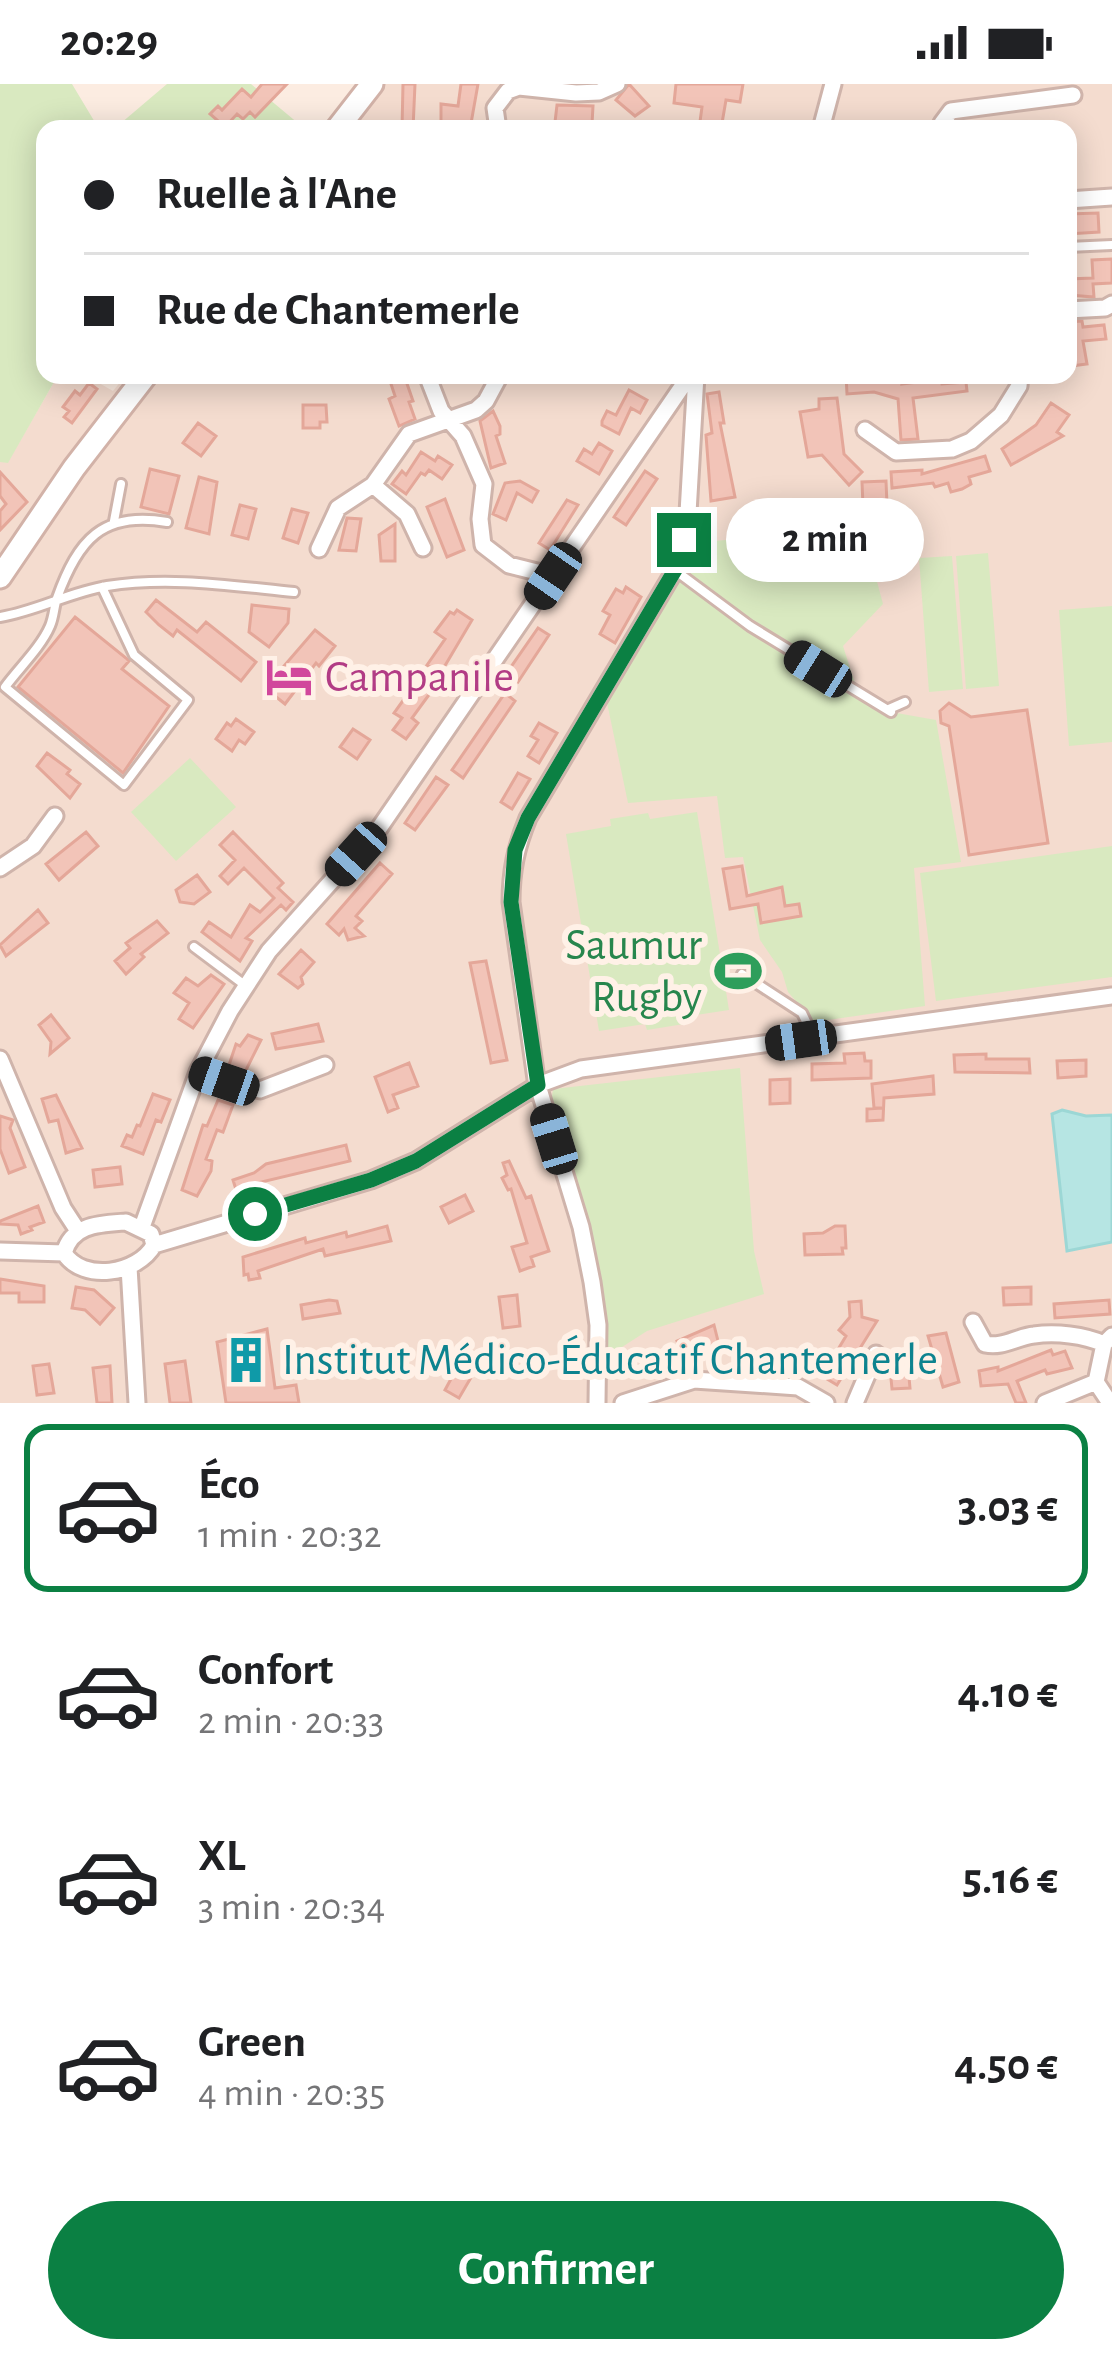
<!DOCTYPE html>
<html lang="fr">
<head>
<meta charset="utf-8">
<style>
	:root { --surface:#fff; --page:#f2f2f2; --text:#202124; --muted:#757577; --line:#e0e0e0; --accent:#0b8043 }
	body { margin:0; font-family:"Alegreya Sans",sans-serif; background:var(--page); color:var(--text); height:100vh; display:flex; flex-direction:column; font-size:45px; white-space:nowrap }
	* { box-sizing:border-box; margin:0 }
	p { font-size:39px; color:var(--muted) }
	.icon { flex:none; width:66px; height:66px; fill:none; stroke:currentColor; stroke-width:2; stroke-linecap:round; stroke-linejoin:round }
	.map { position:relative; height:1319px; overflow:hidden }
	.panel { display:flex; flex-direction:column; background:var(--surface); flex:1 }
	.panel>* { flex:none }
	.guide { position:absolute; left:36px; top:36px; width:1041px; height:264px; border-radius:24px; box-shadow:0 6px 30px #0003; display:grid; align-content:center; height:264px; padding:0 48px; background:var(--surface) }
	.end { position:absolute; width:54px; height:54px; margin:-27px; border:15px solid #0b8043; background:#fff; box-shadow:0 0 0 6px #fff }
	.from { border-radius:50% }
	.bubble { position:absolute; height:84px; border-radius:42px; background:var(--surface); box-shadow:0 6px 30px #0003; font-size:39px; font-weight:700; line-height:84px; text-align:center }
	.car { position:absolute; width:36px; height:72px; margin:-36px -18px; border-radius:15px; box-shadow:0 0 9px 3px #0007; background:linear-gradient(#222 24%,#8ab4d8 0 40%,#222 0 76%,#8ab4d8 0 86%,#222 0) }
	.guide b { display:flex; align-items:center; gap:42px; height:114px; font-size:45px }
	.guide b+b { border-top:3px solid var(--line) }
	.guide i { width:30px; height:30px; background:var(--text) }
	ul { padding:21px 0 0; list-style:none }
	li { display:flex; align-items:center; gap:36px; height:168px; margin:0 24px 18px; padding:0 24px; border:6px solid transparent; border-radius:24px }
	li div { flex:1 }
	li b { display:block; font-size:45px }
	li em { font-style:normal; font-weight:700 }
	li.current { border-color:var(--accent) }
	li>.icon { width:108px; height:108px; stroke-width:1.5 }
	.button { display:flex; gap:24px; margin-top:auto; padding:24px 48px }
	.button a { flex:1; height:138px; border-radius:72px; background:var(--accent); color:#fff; font-size:48px; font-weight:700; line-height:138px; text-align:center }
	.status { display:flex; justify-content:space-between; align-items:center; height:84px; padding:0 60px; background:var(--surface); direction:ltr }
	.status svg { height:33px; fill:currentColor }
	.map>svg:first-child { display:block }
</style>
</head>
<body>
<div class="status"><b>20:29</b><svg viewBox="0 0 49 12"><path d="M0 12V9h3v3zM5 12V6h3v6zM10 12V3h3v9zM15 12V0h3v12zM26 1h20v11H26zM47 4h2v5h-2z"/></svg></div>
<div class="map">
<svg width="1112" height="1319" viewBox="0 0 1112 1319">
	<rect width="100%" height="100%" fill="#fcece1"/>
	<path fill="#f4dccf" d="M360,0H1112V1319H0V378H8L58,291H85L113,307L126,291H1068V45H324Z"/>
	<path fill="#d9e9c0" d="M0,0H72L99,45H45V291H58L8,379L0,378Z
		M167,0H251L305,45H114Z
		M863,445L883,520L843,562L860,615L891,628L936,636L961,778L914,784L925,922L814,938L788,908L782,888L760,856L743,773L725,774L717,712L628,719L606,614L688,459Z
		M988,469L999,602L966,605L956,472Z
		M952,472L963,605L929,608L919,474Z
		M1112,522V658L1069,662L1059,526Z
		M190,674L236,723L176,777L131,728Z
		M697,728L729,926L683,933L684,940L647,946L645,940L599,947L566,750L611,742L610,735L648,729L650,735Z
		M1112,762V893L936,917L920,789Z
		M740,984L754,1167L764,1210L647,1247L608,1272L602,1231L551,1020L553,1005Z"/>
	<path fill="#b6e5e3" stroke="#9cd7d5" stroke-width="3" d="M1062,1026L1086,1032L1112,1031V1158L1067,1167L1052,1030Z"/>
	<path fill="#f2c4b8" stroke="#e4a799" stroke-width="3" d="M262,0H287L255,33L250,28L243,35L237,30L225,43L210,30L218,22L222,26L242,5L251,13Z
		M403,0H415L413,45H402Z
		M461,0H478L470,45H454L455,39H441V20L458,22Z
		M629,0L649,22L635,32L616,16Z
		M676,0H743L740,18L726,16L721,45H699L702,23L674,19Z
		M557,21L593,22L592,40L555,38Z
		M1098,129L1099,148L1068,150V130Z
		M1112,175V199L1093,200L1094,213L1069,211L1068,195L1093,194L1092,176Z
		M1082,237L1083,243L1104,241L1106,255L1083,257L1087,280L1071,282L1068,238Z
		M388,291H404L413,317L409,318L415,335L399,342L389,315L395,312Z
		M846,291H888L903,294L902,300L941,295L942,300L966,298L967,307L913,314L918,355L901,356L898,315L874,308L847,310Z
		M89,299L97,305L72,339L64,333L69,327L63,323L75,307L80,311Z
		M629,306L647,316L640,329L631,324L619,350L602,341V337L607,327L616,331Z
		M719,308L724,339H720L735,413L711,417L706,351L712,349L707,310Z
		M837,314L844,370L862,388L849,401L822,371L808,373L800,328L819,325V315Z
		M1051,319L1069,331L1057,348L1063,352L1011,381L1002,365L1036,341Z
		M303,321H326L327,338H320V344H303Z
		M493,327L500,342V350L496,352L505,379L491,384L480,337Z
		M198,339L216,352L201,372L183,359Z
		M599,359L612,367L599,390L577,377L584,365L592,370Z
		M421,368L435,377L438,372L452,381L442,395L429,386L425,391L421,389L406,410L392,400L402,387L406,391Z
		M985,372L990,387L969,393L971,400L962,405L951,408L948,399L935,403L933,399L892,404L891,388L922,386V390Z
		M150,385L179,392L169,430L141,423Z
		M645,387L657,395L626,441L614,433Z
		M0,388L27,418L0,446V427L6,420L0,412Z
		M199,393L217,398L209,450L186,444Z
		M520,397L538,407L532,418L517,409L506,436L493,430L505,399Z
		M886,397L887,421L863,422L862,398Z
		M445,415L464,466L447,473L427,423Z
		M567,416L578,421L550,466L539,459Z
		M240,421L256,425L248,455L232,451Z
		M292,425L308,429L298,459L283,454Z
		M347,434L361,435L356,467L339,466Z
		M395,440V477H381L379,451Z
		M626,503L641,513L615,559L600,550L610,531L603,527L616,505L623,509Z
		M156,516L197,548L206,538L256,578L241,597L177,546L173,552L159,541L146,528Z
		M252,521L289,525L288,539L269,563L249,548Z
		M457,526L472,536L440,590L427,581L445,555L435,548L450,528L454,530Z
		M75,533L126,574L129,577L122,585L169,622L123,689L18,603Z
		M538,544L549,551L518,598L506,590Z
		M315,546L335,562L319,582L316,579L285,620L265,604Z
		M420,600L431,608L412,634L418,639L406,655L393,646L402,634L394,629L412,604L416,606Z
		M505,609L515,617L463,694L452,686Z
		M949,619L971,633L1027,626L1048,759L969,771L949,642L941,639L940,627Z
		M236,635L254,648L245,660L239,656L232,667L216,655L227,639L231,642Z
		M539,639L557,649L539,679L528,672L538,656L531,652Z
		M353,645L370,656L357,675L340,663Z
		M47,669L70,686L67,690L80,700L70,714L37,682Z
		M518,689L530,695L512,725L501,718Z
		M436,693L448,701L415,746L405,739Z
		M86,748L98,762L59,796L46,780Z
		M233,748L283,799L278,804L293,818L286,826L281,821L246,854L252,857L240,877L202,848L209,838L231,853L250,821L260,828L274,814L244,784L228,800L220,792L235,776L220,761Z
		M380,779L392,790L356,832L362,837L355,844L364,852L348,856L344,845L339,851L327,840Z
		M742,782L747,812L782,803L785,822L799,820L801,832L761,839L758,820L730,825L723,785Z
		M197,791L210,808L194,820L180,818L176,806Z
		M38,826L48,839L6,872L0,861Z
		M157,837L168,849L141,870L144,873L126,890L115,877L130,864L126,859Z
		M301,866L314,878L301,893L303,900L298,904L279,890Z
		M486,877L507,976L491,979L470,879Z
		M211,891L224,900L193,944L179,935L189,919L174,909L186,894L198,902Z
		M51,931L69,954L50,970L51,958L39,941Z
		M318,940L323,957L276,965L272,950Z
		M248,951L261,956L245,988L229,981L236,960L240,962Z
		M864,969L865,977H871V994L812,996V980L845,979L844,970Z
		M986,970V975H1029L1030,989L955,988L954,971Z
		M1086,976V992L1058,994L1057,977Z
		M409,979L418,1002L393,1011L398,1024L388,1028L375,993Z
		M933,992L934,1010L884,1014L883,1036L867,1037V1025L882,1024H874L872,1000Z
		M790,995V1019L770,1020V996Z
		M153,1010L170,1016L161,1038L156,1036L143,1070L122,1062L127,1051L132,1053L137,1041L140,1042Z
		M56,1011L82,1064L66,1069L58,1036L49,1038L42,1015Z
		M218,1016L233,1021L223,1048L217,1046L206,1075L212,1077L211,1087L197,1112L182,1106L203,1041L207,1042Z
		M0,1032L13,1036L10,1044L25,1083L9,1089L0,1065Z
		M346,1061L350,1077L257,1099L259,1105L238,1112L233,1096L254,1089L266,1080Z
		M509,1077L526,1114L531,1112L549,1167L531,1173L534,1182L520,1187L512,1163L527,1159L511,1105L508,1106L502,1094L507,1091L503,1079Z
		M120,1083L122,1100L95,1103L93,1086Z
		M465,1111L473,1127L449,1139L441,1123Z
		M38,1122L44,1138L30,1143L32,1146L21,1150L18,1141L0,1140V1137Z
		M387,1142L391,1157L325,1172L323,1165L258,1187L260,1194L249,1196L248,1190L244,1191L243,1173L305,1154L306,1159L346,1148L347,1153Z
		M835,1142H845L846,1164H842L843,1170L805,1171L804,1150L823,1149Z
		M0,1195L44,1202V1218H19V1209H0Z
		M76,1203L94,1206L114,1224L100,1240L85,1226L72,1224Z
		M1031,1203V1220L1004,1221L1003,1204Z
		M517,1211L520,1242L503,1244L499,1213Z
		M329,1216L337,1217L340,1229L303,1235L301,1221Z
		M1109,1216L1110,1230L1055,1234L1054,1220Z
		M861,1217L862,1233L877,1237L837,1301L822,1292L846,1252L839,1246L850,1233L849,1218Z
		M714,1241L719,1261L692,1270L689,1263L680,1266L677,1257Z
		M267,1245L275,1304L296,1301L299,1319H226L217,1258Z
		M946,1249L959,1298L943,1303L928,1252Z
		M1051,1266L1053,1271L1065,1267L1072,1284L1047,1290L1045,1286L1017,1297L1026,1319H1016L1008,1300L981,1302L979,1287L998,1283V1287Z
		M793,1267L816,1268L815,1287L758,1283L759,1268Z
		M907,1272L910,1304L892,1305L889,1274Z
		M185,1277L191,1319H170L165,1280Z
		M49,1280L54,1309L37,1311L33,1282Z
		M110,1282L112,1319H97L93,1284Z
		M458,1282L473,1290L459,1314L445,1306Z"/>
	<g fill="none" stroke-linecap="round" stroke-linejoin="round">
		<defs>
			<path id="lane" d="M1068,163L1112,161
				M114,437L121,400
				M676,487L750,542L891,628
				M102,503L134,571L188,616L124,701L5,603C19,584 41,563 50,542C54,533 54,523 57,514C78,456 102,427 167,438
				M0,533C37,527 70,508 107,502C170,492 232,502 294,508
				M889,625L905,618
				M194,863L246,902
				M742,890L802,929L813,952"/>
			<path id="street" d="M498,45L495,24L508,7L519,3L576,9L599,8L617,0
				M821,45L833,0
				M941,45L942,39L951,27L1073,11
				M1068,116L1112,113
				M1068,226L1105,224L1112,220
				M427,291L441,327L463,352L484,400L480,435L483,461L509,481L553,492
				M865,346L896,368L952,365L971,357L1001,331L1019,302L1020,291
				M373,401L407,430L423,464
				M319,465L338,424L373,401L409,350L476,326L486,317L500,291
				M0,784L33,762L55,732
				M0,975L63,1124L78,1147
				M198,988L260,1006L325,981
				M126,1138L151,1150L154,1161C138,1190 83,1199 64,1169C72,1140 99,1140 126,1138Z
				M142,1143L198,988L230,927L269,867L380,743L690,291
				M154,1161L371,1096L416,1077L538,1001L581,985L1112,912
				M0,1167L64,1169
				M129,1183L137,1319
				M973,1238L985,1260C1003,1264 1016,1253 1034,1251C1056,1248 1084,1251 1104,1260
				M597,1319L598,1241L592,1198L581,1143L536,995L511,818C511,787 516,763 528,734L675,486L688,429L696,291
				M623,1319L694,1296L798,1303L826,1319
				M855,1319L876,1270
				M1045,1319L1096,1298
				M1110,1319L1096,1298L1104,1260L1112,1252"/>
			<path id="secondary" d="M337,45L372,0
				M0,493L74,384L146,291"/>
		</defs>
		<use href="#lane" stroke="#cfb4ab" stroke-width="14"/>
		<use href="#street" stroke="#cfb4ab" stroke-width="21"/>
		<use href="#secondary" stroke="#d2b2a8" stroke-width="27"/>
		<use href="#lane" stroke="#fff" stroke-width="8"/>
		<use href="#street" stroke="#fff" stroke-width="15"/>
		<use href="#secondary" stroke="#fff" stroke-width="21"/>
	</g>
	<g fill="none" stroke-linecap="round" stroke-linejoin="round">
		<path stroke="#0b8043" stroke-width="15" d="M255,1130L371,1096L416,1077L538,1001L511,818L515,766L528,734L675,486L684,456"/>
	</g>
	<defs>
		<symbol id="hotel-bare" viewBox="-9 -9 18 18"><path d="M-6-4.5h1.5V1H6V5H4.5V3h-9V5H-6ZM-4 0a1.8 1.8 0 1 1 3.6 0ZM.5 0V-2.5h3Q6-2.5 6 0Z" fill="#d1479c" stroke="#fff1e7" stroke-width="2.5" paint-order="stroke"/></symbol>
		<symbol id="stadium-bare" viewBox="-9 -9 18 18"><path d="M0-5a6.5 5 0 1 0 0 10a6.5 5 0 1 0 0-10ZM-3.5-1.8h7v3.6h-7Z" fill="#2e9e5b" stroke="#fff1e7" stroke-width="2.5" paint-order="stroke"/></symbol>
		<symbol id="building-bare" viewBox="-9 -9 18 18"><path d="M-4-6H4V6H1V3H-1V6H-4ZM-2.5-4.3h1.7v1.8h-1.7ZM.8-4.3h1.7v1.8H.8ZM-2.5-1h1.7V.8h-1.7ZM.8-1h1.7V.8H.8Z" fill="#0f9aa8" stroke="#fff1e7" stroke-width="2.5" paint-order="stroke"/></symbol>
	</defs>
	<g fill-rule="evenodd">
		<use href="#hotel-bare" x="256" y="560" width="66" height="66"/>
		<use href="#stadium-bare" x="705" y="854" width="66" height="66"/>
		<use href="#building-bare" x="213" y="1243" width="66" height="66"/>
	</g>
	<g text-anchor="middle" dominant-baseline="central" stroke-width="12" stroke-linejoin="round" paint-order="stroke">
		<g font-size="45" fill="#b23c85" stroke="#fff1e7" text-anchor="start">
			<text x="325" y="593">Campanile</text>
		</g>
		<g font-size="45" fill="#27864d" stroke="#fff1e7" text-anchor="end">
			<text x="702" y="861">Saumur<tspan x="702" dy="52">Rugby</tspan></text>
		</g>
		<g font-size="45" fill="#0d838f" stroke="#fff1e7" text-anchor="start">
			<text x="282" y="1276">Institut Médico-Éducatif Chantemerle</text>
		</g>
	</g>
</svg>
<i class="end from" style="left:255px;top:1130px"></i>
<i class="end" style="left:684px;top:456px"></i>
<div class="bubble" style="left:726px;top:414px;width:198px">2 min</div>
<i class="car" style="left:553px;top:492px;rotate:214deg"></i>
<i class="car" style="left:818px;top:585px;rotate:302deg"></i>
<i class="car" style="left:356px;top:770px;rotate:222deg"></i>
<i class="car" style="left:801px;top:956px;rotate:262deg"></i>
<i class="car" style="left:224px;top:997px;rotate:289deg"></i>
<i class="car" style="left:554px;top:1055px;rotate:343deg"></i>
<div class="guide">
<b><i class="from"></i>Ruelle à l'Ane</b>
<b><i></i>Rue de Chantemerle</b>
</div>
</div>
<section class="panel">
<ul>
<li class="current"><svg class="icon" aria-label="car" viewBox="0 0 24 24"><path d="M5 17H2v-5l4-1 3-4h7l3 4 3 1v5h-3M9 17h6M6 11h13"/><circle cx="7" cy="17" r="2"/><circle cx="17" cy="17" r="2"/></svg><div><b>Éco</b><p>1 min · 20:32</p></div><em>3.03 €</em></li>
<li><svg class="icon" aria-label="car" viewBox="0 0 24 24"><path d="M5 17H2v-5l4-1 3-4h7l3 4 3 1v5h-3M9 17h6M6 11h13"/><circle cx="7" cy="17" r="2"/><circle cx="17" cy="17" r="2"/></svg><div><b>Confort</b><p>2 min · 20:33</p></div><em>4.10 €</em></li>
<li><svg class="icon" aria-label="car" viewBox="0 0 24 24"><path d="M5 17H2v-5l4-1 3-4h7l3 4 3 1v5h-3M9 17h6M6 11h13"/><circle cx="7" cy="17" r="2"/><circle cx="17" cy="17" r="2"/></svg><div><b>XL</b><p>3 min · 20:34</p></div><em>5.16 €</em></li>
<li><svg class="icon" aria-label="car" viewBox="0 0 24 24"><path d="M5 17H2v-5l4-1 3-4h7l3 4 3 1v5h-3M9 17h6M6 11h13"/><circle cx="7" cy="17" r="2"/><circle cx="17" cy="17" r="2"/></svg><div><b>Green</b><p>4 min · 20:35</p></div><em>4.50 €</em></li>
</ul>
<div class="button"><a>Confirmer</a></div>
</section>
</body>
</html>
